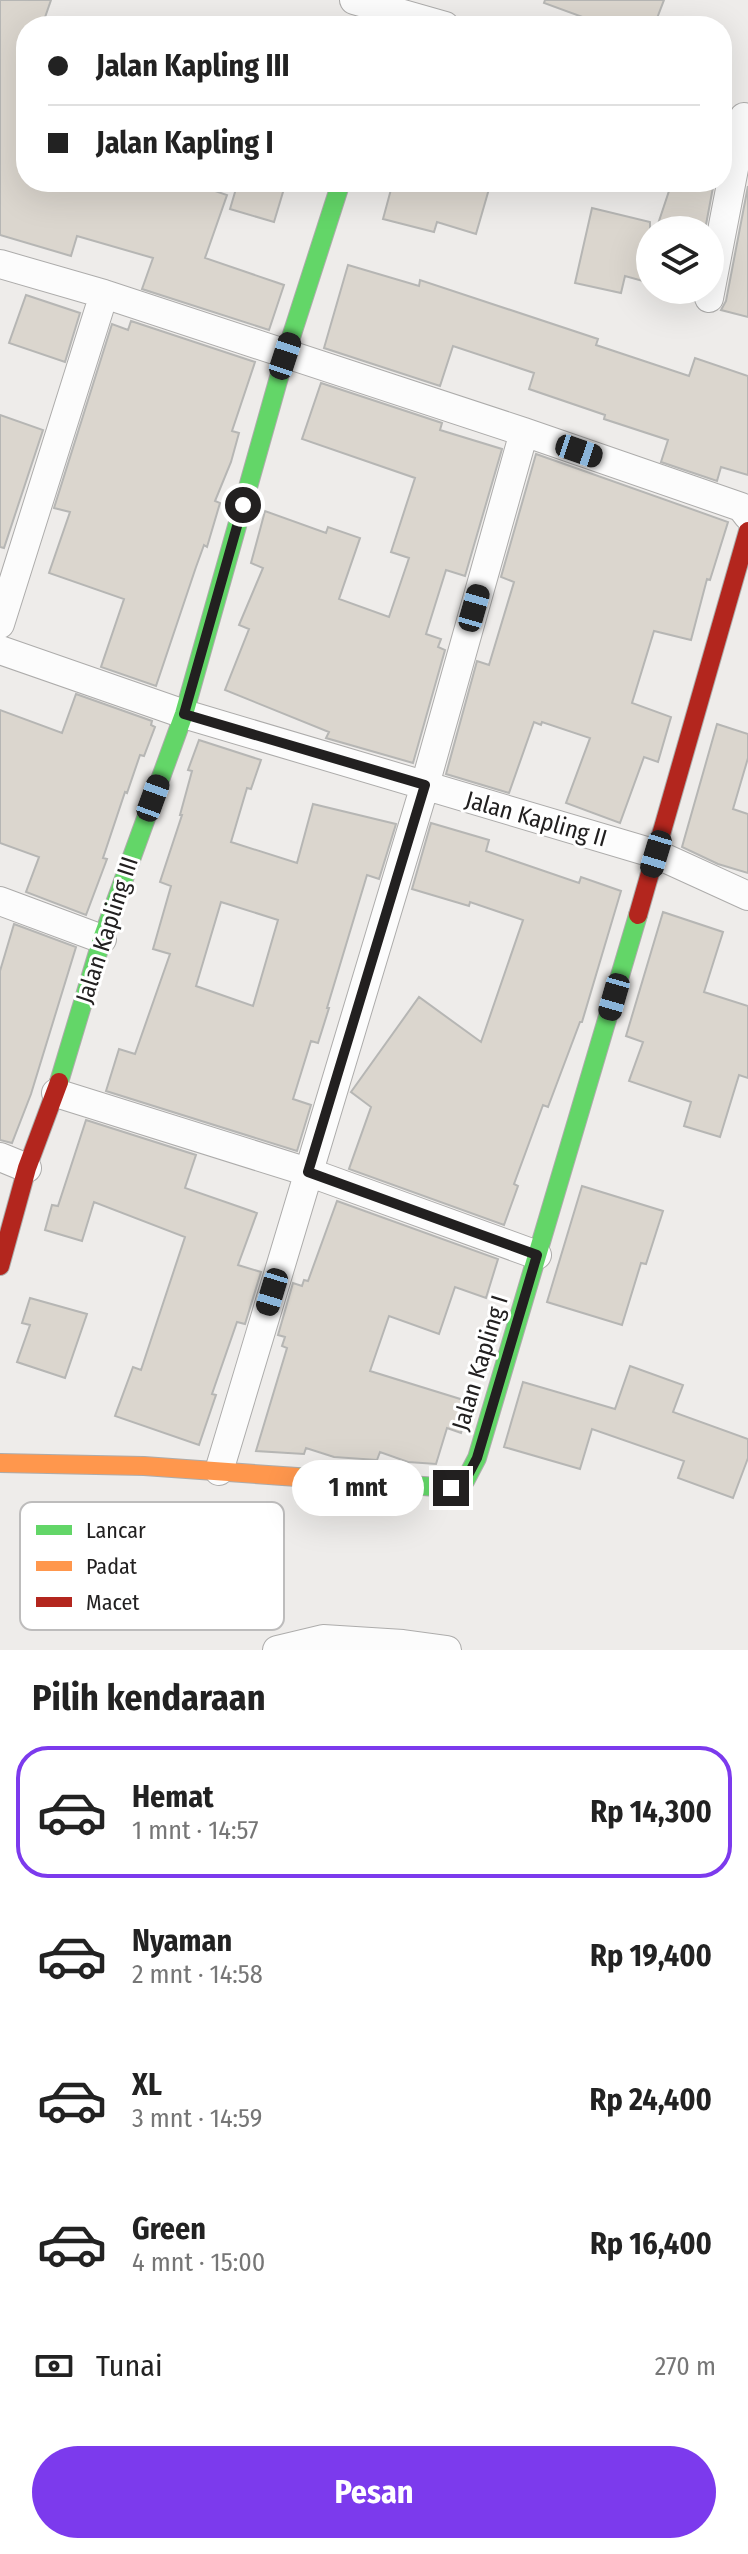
<!DOCTYPE html>
<html lang="id">
<head>
<meta charset="utf-8">
<style>
	:root { --surface:#fff; --page:#f6f6f6; --text:#222; --muted:#767676; --line:#e0e0e0; --accent:#7c3aed }
	body { margin:0; font-family:"Fira Sans Condensed",sans-serif; background:var(--page); color:var(--text); height:100vh; display:flex; flex-direction:column; font-size:30px; white-space:nowrap }
	* { box-sizing:border-box; margin:0 }
	p { font-size:26px; color:var(--muted) }
	.icon { flex:none; width:44px; height:44px; fill:none; stroke:currentColor; stroke-width:2; stroke-linecap:round; stroke-linejoin:round }
	.map { position:relative; height:1650px; overflow:hidden }
	.sheet { display:flex; flex-direction:column; background:var(--surface); flex:1 }
	.sheet>* { flex:none }
	.top-card { position:absolute; left:16px; top:16px; width:716px; height:176px; border-radius:32px; box-shadow:0 8px 32px #0002; display:grid; align-content:center; height:176px; padding:0 32px; background:var(--surface) }
	.buttons { position:absolute; left:636px; top:216px; display:grid; gap:16px }
	.buttons a { display:grid; place-items:center; width:88px; height:88px; border-radius:50%; background:var(--surface); box-shadow:0 8px 32px #0002; font-size:40px }
	.end { position:absolute; width:36px; height:36px; margin:-18px; border:10px solid #222020; background:#fff; box-shadow:0 0 0 4px #fff }
	.from { border-radius:50% }
	.bubble { position:absolute; height:56px; border-radius:28px; background:var(--surface); box-shadow:0 8px 32px #0002; font-size:26px; font-weight:700; line-height:56px; text-align:center }
	.car { position:absolute; width:24px; height:48px; margin:-24px -12px; border-radius:10px; box-shadow:0 0 6px 2px #0007; background:linear-gradient(#222 24%,#8ab4d8 0 40%,#222 0 76%,#8ab4d8 0 86%,#222 0) }
	.top-card b { display:flex; align-items:center; gap:28px; height:76px; font-size:30px }
	.top-card b+b { border-top:2px solid var(--line) }
	.top-card i { width:20px; height:20px; background:var(--text) }
	ul { padding:0; list-style:none }
	li { display:flex; align-items:center; gap:24px; height:132px; margin:0 16px 12px; padding:0 16px; border:4px solid transparent; border-radius:32px }
	li div { flex:1 }
	li b { display:block; font-size:30px }
	li em { font-style:normal; font-weight:700 }
	li.current { border-color:var(--accent) }
	li>.icon { width:72px; height:72px; stroke-width:1.5 }
	h2 { padding:0 32px; font-size:36px; line-height:96px }
	.pay { display:flex; align-items:center; gap:20px; height:88px; padding:0 32px; font-size:30px }
	.pay p { margin-inline-start:auto }
	.action { display:flex; gap:16px; margin-top:auto; padding:16px 32px }
	.action a { flex:1; height:92px; border-radius:48px; background:var(--accent); color:#fff; font-size:32px; font-weight:700; line-height:92px; text-align:center }
	.map>svg:first-child { display:block }
</style>
</head>
<body>
<div class="map">
<svg width="748" height="1650" viewBox="0 0 748 1650">
	<rect width="100%" height="100%" fill="#eeecea"/>
	<path fill="#dbd6ce" stroke="#b6b6b4" stroke-width="2" fill-rule="evenodd" d="M0,0H51L42,26H26V182H189L227,195L205,258L284,285L269,330L142,289L153,258L77,236L71,256L0,235Z
		M545,0H664L654,26H607L544,3Z
		M238,182H286L274,222L230,209Z
		M393,182H491L476,234L437,222L434,232L383,219Z
		M672,182H714L705,230H656Z
		M748,186V317L721,310L726,301Z
		M592,208L650,222V283L625,276L621,293L575,283Z
		M348,265L419,286L420,280L598,339L596,345L689,376L695,358L748,376V475L721,467L717,481L661,462L668,440L604,419L605,415L529,389L534,373L453,346L440,386L324,348Z
		M26,295L80,313L65,362L9,343Z
		M131,321L255,362L232,431L239,433L231,462L215,501L220,503L207,547L204,545L196,567L156,686L101,667L124,599L49,573L70,512L54,508L112,324L128,330Z
		M321,383L442,423L440,430L502,449L465,576L446,570L426,634L441,639L438,647L445,650L413,763L326,738L329,732L225,690L249,629L239,625L263,568L251,563L265,511L326,533L328,527L360,538L339,599L389,617L409,558L391,552L415,478L302,439Z
		M0,415L43,430L4,548L0,547Z
		M536,454L728,522L710,580L707,579L691,640L654,631L632,703L671,717L658,762L644,757L620,823L566,803L590,738L542,722L541,725L534,722L509,793L446,774L477,661L489,665L514,582L501,577Z
		M76,694L152,721L151,725L155,727L144,756L140,755L127,793L125,792L103,858L107,859L86,915L26,892L39,857L0,843V710L62,733Z
		M717,724L748,734V758L733,809L748,814V873L718,864L682,847Z
		M199,740L261,760L251,789L247,788L231,842L297,863L313,804L396,824L379,879L367,875L327,1008H329L318,1043L311,1041L293,1099L311,1105L297,1151L106,1091L119,1049L135,1054L170,954L153,949L171,886L160,882L182,815H180L192,771L188,770ZM221,902L278,920L253,1006L196,986Z
		M431,823L489,840L486,851L579,883L581,877L621,891L582,1022H580L548,1107L543,1105L514,1184L518,1186L504,1225L349,1169L371,1107L351,1092L419,997L481,1042L523,920L470,902L469,906L412,889Z
		M663,912L723,932L704,992L748,1006V1078L739,1075L720,1137L684,1126L691,1102L629,1081L643,1042L626,1036Z
		M14,924L76,947L31,1094L12,1143L0,1140V971Z
		M86,1120L196,1155L185,1188L257,1213L238,1265L261,1272L245,1324L237,1322L212,1394L216,1395L199,1445L115,1416L133,1367L141,1370L185,1237L94,1202L82,1241L45,1230L52,1205L58,1206Z
		M582,1186L663,1211L646,1264L641,1263L622,1325L547,1302Z
		M337,1201L498,1259L486,1298L455,1287L439,1334L389,1316L370,1371L470,1402L461,1433L447,1428L436,1464L408,1462L380,1452L377,1460L334,1457L306,1448L304,1454L256,1451L287,1348L282,1346L285,1337L278,1335L293,1283L302,1286L304,1280L308,1281Z
		M30,1298L87,1314L65,1378L17,1362L30,1325L22,1323Z
		M630,1366L683,1385L673,1412L748,1439V1458L733,1498L678,1478L684,1461L592,1429L580,1469L504,1447L523,1382L615,1409Z"/>
	<g fill="none" stroke-linecap="round" stroke-linejoin="round">
		<defs>
			<path id="street" d="M354,0L445,26
				M0,264L104,294L524,432L741,507L748,516
				M709,298L744,117
				M0,624L104,294
				M0,650L184,714L656,854L748,896
				M0,901L102,939
				M56,1093L308,1172L537,1255
				M0,1157L27,1168
				M219,1471L425,785L524,432
				M277,1650L323,1639L403,1644L447,1650"/>
			<path id="fast" d="M59,1082L102,939L184,714L285,356L341,182
				M297,1477L451,1488L465,1481L477,1458L638,915"/>
			<path id="slow" d="M0,1463L144,1466L297,1477"/>
			<path id="jam" d="M638,915L748,531
				M0,1266L27,1168L59,1082"/>
		</defs>
		<use href="#street" stroke="#adacab" stroke-width="30"/>
		<use href="#fast" stroke="#adacab" stroke-width="20"/>
		<use href="#slow" stroke="#adacab" stroke-width="20"/>
		<use href="#jam" stroke="#adacab" stroke-width="20"/>
		<use href="#street" stroke="#fcfcfc" stroke-width="28"/>
		<use href="#fast" stroke="#63d668" stroke-width="18"/>
		<use href="#slow" stroke="#ff974d" stroke-width="18"/>
		<use href="#jam" stroke="#b3261e" stroke-width="18"/>
	</g>
	<g fill="none" stroke-linecap="round" stroke-linejoin="round">
		<path stroke="#222020" stroke-width="10" d="M243,505L184,714L425,785L308,1172L537,1255L477,1458L465,1481L451,1488"/>
	</g>
	<g text-anchor="middle" dominant-baseline="central" stroke-width="6" stroke-linejoin="round" paint-order="stroke">
		<g font-size="24" fill="#222020" stroke="#fff">
			<text transform="translate(536 819) rotate(16)">Jalan Kapling II</text>
			<text transform="translate(107 930) rotate(-72)">Jalan Kapling III</text>
			<text transform="translate(480 1363) rotate(-73)">Jalan Kapling I</text>
		</g>
	</g>
	<rect x="20" y="1502" width="264" height="128" rx="12" fill="#fff" stroke="#bdbcbc" stroke-width="2"/>
	<rect x="36" y="1525" width="36" height="10" fill="#63d668"/>
	<rect x="36" y="1561" width="36" height="10" fill="#ff974d"/>
	<rect x="36" y="1597" width="36" height="10" fill="#b3261e"/>
	<g font-size="22" fill="#222020">
		<text x="86" y="1538">Lancar</text>
		<text x="86" y="1574">Padat</text>
		<text x="86" y="1610">Macet</text>
	</g>
</svg>
<div class="buttons">
<a><svg class="icon" aria-label="layers" viewBox="0 0 24 24"><path d="M12 4l9 5-9 5-9-5zM3 14l9 5 9-5"/></svg></a>
</div>
<i class="end from" style="left:243px;top:505px"></i>
<i class="end" style="left:451px;top:1488px"></i>
<div class="bubble" style="left:292px;top:1460px;width:132px">1 mnt</div>
<i class="car" style="left:285px;top:356px;rotate:18deg"></i>
<i class="car" style="left:579px;top:451px;rotate:109deg"></i>
<i class="car" style="left:474px;top:608px;rotate:16deg"></i>
<i class="car" style="left:153px;top:798px;rotate:20deg"></i>
<i class="car" style="left:656px;top:854px;rotate:197deg"></i>
<i class="car" style="left:614px;top:997px;rotate:196deg"></i>
<i class="car" style="left:272px;top:1292px;rotate:197deg"></i>
<div class="top-card">
<b><i class="from"></i>Jalan Kapling III</b>
<b><i></i>Jalan Kapling I</b>
</div>
</div>
<section class="sheet">
<h2>Pilih kendaraan</h2>
<ul>
<li class="current"><svg class="icon" aria-label="car" viewBox="0 0 24 24"><path d="M5 17H2v-5l4-1 3-4h7l3 4 3 1v5h-3M9 17h6M6 11h13"/><circle cx="7" cy="17" r="2"/><circle cx="17" cy="17" r="2"/></svg><div><b>Hemat</b><p>1 mnt · 14:57</p></div><em>Rp 14,300</em></li>
<li><svg class="icon" aria-label="car" viewBox="0 0 24 24"><path d="M5 17H2v-5l4-1 3-4h7l3 4 3 1v5h-3M9 17h6M6 11h13"/><circle cx="7" cy="17" r="2"/><circle cx="17" cy="17" r="2"/></svg><div><b>Nyaman</b><p>2 mnt · 14:58</p></div><em>Rp 19,400</em></li>
<li><svg class="icon" aria-label="car" viewBox="0 0 24 24"><path d="M5 17H2v-5l4-1 3-4h7l3 4 3 1v5h-3M9 17h6M6 11h13"/><circle cx="7" cy="17" r="2"/><circle cx="17" cy="17" r="2"/></svg><div><b>XL</b><p>3 mnt · 14:59</p></div><em>Rp 24,400</em></li>
<li><svg class="icon" aria-label="car" viewBox="0 0 24 24"><path d="M5 17H2v-5l4-1 3-4h7l3 4 3 1v5h-3M9 17h6M6 11h13"/><circle cx="7" cy="17" r="2"/><circle cx="17" cy="17" r="2"/></svg><div><b>Green</b><p>4 mnt · 15:00</p></div><em>Rp 16,400</em></li>
</ul>
<div class="pay"><svg class="icon" aria-label="cash" viewBox="0 0 24 24"><path d="M3 7h18v10H3z"/><circle cx="12" cy="12" r="2"/></svg>Tunai<p>270 m</p></div>
<div class="action"><a>Pesan</a></div>
</section>
</body>
</html>
